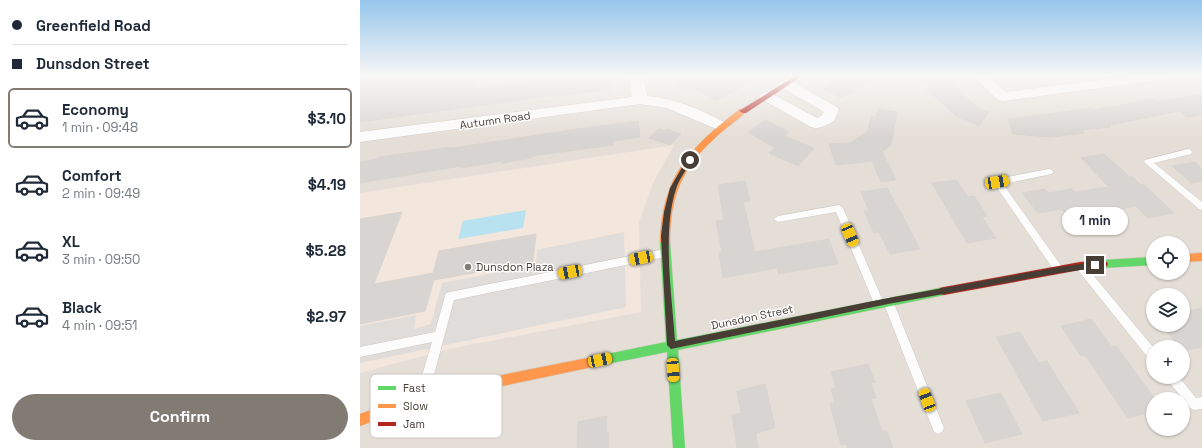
<!DOCTYPE html>
<html lang="en">
<head>
<meta charset="utf-8">
<style>
	:root { --surface:#fff; --page:#f6f6f7; --text:#1f2937; --muted:#747a83; --line:#e0e1e3; --accent:#827b74 }
	body { margin:0; font-family:"Space Grotesk",sans-serif; background:var(--page); color:var(--text); height:100vh; display:flex; flex-direction:column; font-size:15px; white-space:nowrap }
	* { box-sizing:border-box; margin:0 }
	p { font-size:13px; color:var(--muted) }
	.icon { flex:none; width:22px; height:22px; fill:none; stroke:currentColor; stroke-width:2; stroke-linecap:round; stroke-linejoin:round }
	.map { position:relative; flex:1; overflow:hidden }
	.details { display:flex; flex-direction:column; background:var(--surface); width:360px }
	.details>* { flex:none }
	.guide { display:grid; align-content:center; height:88px; padding:0 12px; background:var(--surface) }
	.fabs { position:absolute; left:786px; top:236px; display:grid; gap:8px }
	.fabs a { display:grid; place-items:center; width:44px; height:44px; border-radius:50%; background:var(--surface); box-shadow:0 1px 3px #0004; font-size:20px }
	.end { position:absolute; width:18px; height:18px; margin:-9px; border:5px solid #473d35; background:#fff; box-shadow:0 0 0 2px #fff }
	.from { border-radius:50% }
	.bubble { position:absolute; height:28px; border-radius:14px; background:var(--surface); box-shadow:0 1px 3px #0004; font-size:13px; font-weight:800; line-height:28px; text-align:center }
	.car { position:absolute; width:12px; height:24px; margin:-12px -6px; border-radius:5px; box-shadow:0 0 3px 1px #0007; background:linear-gradient(#f5c518 24%,#345 0 40%,#f5c518 0 76%,#345 0 86%,#f5c518 0) }
	.guide b { display:flex; align-items:center; gap:14px; height:38px; font-size:15px }
	.guide b+b { border-top:1px solid var(--line) }
	.guide i { width:10px; height:10px; background:var(--text) }
	ul { padding:0; list-style:none }
	li { display:flex; align-items:center; gap:12px; height:60px; margin:0 8px 6px; padding:0 4px; border:2px solid transparent; border-radius:6px }
	li div { flex:1 }
	li b { display:block; font-size:15px }
	li em { font-style:normal; font-weight:800 }
	li.selected { border-color:var(--accent) }
	li>.icon { width:36px; height:36px; stroke-width:1.5 }
	.action { display:flex; gap:8px; margin-top:auto; padding:8px 12px }
	.action a { flex:1; height:46px; border-radius:24px; background:var(--accent); color:#fff; font-size:16px; font-weight:800; line-height:46px; text-align:center }
	main { display:flex; flex:1; min-height:0 }
	.map>svg:first-child { display:block }
</style>
</head>
<body>
<main>
<section class="details">
<div class="guide">
<b><i class="from"></i>Greenfield Road</b>
<b><i></i>Dunsdon Street</b>
</div>
<ul>
<li class="selected"><svg class="icon" aria-label="car" viewBox="0 0 24 24"><path d="M5 17H2v-5l4-1 3-4h7l3 4 3 1v5h-3M9 17h6M6 11h13"/><circle cx="7" cy="17" r="2"/><circle cx="17" cy="17" r="2"/></svg><div><b>Economy</b><p>1 min · 09:48</p></div><em>$3.10</em></li>
<li><svg class="icon" aria-label="car" viewBox="0 0 24 24"><path d="M5 17H2v-5l4-1 3-4h7l3 4 3 1v5h-3M9 17h6M6 11h13"/><circle cx="7" cy="17" r="2"/><circle cx="17" cy="17" r="2"/></svg><div><b>Comfort</b><p>2 min · 09:49</p></div><em>$4.19</em></li>
<li><svg class="icon" aria-label="car" viewBox="0 0 24 24"><path d="M5 17H2v-5l4-1 3-4h7l3 4 3 1v5h-3M9 17h6M6 11h13"/><circle cx="7" cy="17" r="2"/><circle cx="17" cy="17" r="2"/></svg><div><b>XL</b><p>3 min · 09:50</p></div><em>$5.28</em></li>
<li><svg class="icon" aria-label="car" viewBox="0 0 24 24"><path d="M5 17H2v-5l4-1 3-4h7l3 4 3 1v5h-3M9 17h6M6 11h13"/><circle cx="7" cy="17" r="2"/><circle cx="17" cy="17" r="2"/></svg><div><b>Black</b><p>4 min · 09:51</p></div><em>$2.97</em></li>
</ul>
<div class="action"><a>Confirm</a></div>
</section>
<div class="map">
<svg width="842" height="448" viewBox="0 0 842 448">
	<rect width="100%" height="100%" fill="#f0edea"/>
	<path fill="#e5ded7" fill-rule="evenodd" d="M0,76H842V448H0ZM793,243H823V273H793ZM793,295H823V325H793ZM793,347H823V377H793ZM793,399H823V429H793Z"/>
	<path fill="#f3e6dc" d="M314,145L293,183L279,222L281,312L89,349L0,373V193Z"/>
	<path fill="#dfdcd9" d="M264,232L266,307L0,363V326L56,315L54,329L71,324L82,283L176,265L177,250Z"/>
	<path fill="#b8e2f0" d="M166,210L163,228L98,239L103,221Z"/>
	<path fill="#d8d4d1" stroke="#d9d4cf" d="M0,76H113L114,88L231,76H250V89L189,97V96L0,122Z
		M324,76H400L357,101L335,89L317,88Z
		M482,76H516L495,91L481,98L463,89Z
		M563,76H587L601,93L619,108L629,112L619,126L596,116L566,89L572,88Z
		M842,94V115L827,117L819,111L750,125L751,127L722,130L724,133L690,137L653,134L648,119L732,108L733,110L793,99L797,102Z
		M518,109L537,112L531,145L522,152L536,180L521,182L512,161L476,165L469,144L490,143L508,131L511,116L516,117Z
		M406,120L429,132L424,136L454,148L438,166L409,153L415,148L388,132Z
		M278,121L280,137L253,141V145L172,156V158L142,163V161L101,168V166L0,183V162L17,159L18,157L93,147V148L217,129Z
		M299,128L306,131L307,129L321,134L310,145L289,138Z
		M744,154L770,177H773L781,185L783,184L814,213L788,218L776,206L732,214L727,209L705,213L701,209L678,213L662,193L685,189L689,193L711,189L715,192L749,187L721,158Z
		M835,162L842,169V181L831,183L812,166Z
		M596,180L608,197L614,196L627,216L622,217L636,238L607,243L572,183Z
		M385,181L390,201L383,202L395,252L469,239L478,264L418,274L417,268L363,278L359,253L362,252L356,221L364,220L358,185Z
		M527,188L546,222L560,249L530,254L519,232L514,233L504,211H509L501,192Z
		M42,212L14,284L73,273L79,251L176,234L173,262L74,280L65,311L0,324V219Z
		M842,308V347L823,351V347H820L801,325H823V312Z
		M731,319L752,347L756,346L793,396V412L768,418L725,355L721,356L701,326Z
		M660,332L679,363L687,361L719,413L683,421L636,337Z
		M508,364L515,382L511,383L516,398L511,399L522,431H527L533,448H488L486,444L481,445L470,404L475,403L471,389L476,388L471,372Z
		M405,384L415,428L396,433L398,448H377L372,415L381,413L377,391Z
		M641,393L662,434L625,443L606,401Z
		M247,416L246,433H249V448H217L218,422Z"/>
	<g fill="none" stroke-linecap="round" stroke-linejoin="round">
		<defs>
			<path id="lane" d="M828,149L831,150L832,152L831,154L794,163L842,202V210L839,209L784,162L785,160Z
				M689,169L692,170L693,172L692,174L643,184L702,267L704,270L702,273L699,274L696,273L633,182L637,179Z
				M479,205L483,208L523,301L524,298L528,297L532,298L533,301L584,428L582,432L578,434L574,432L524,304L523,306L519,307L515,306L476,212L418,222L414,219L418,216Z
				M305,249L308,250L310,253L308,256L305,257L94,300L69,393L67,397L63,399L59,397L57,393L72,342L0,357V347L75,332L85,296L86,293L90,292Z
				M720,262L723,263L793,347V360L789,359L717,269L715,266L717,263Z
				M805,377H819L836,398L842,397V409L834,410L830,408Z"/>
			<path id="street" d="M269,76H283L287,96C315,98 341,110 366,123L369,126L366,129L361,131L307,108L280,104L0,142V132L272,97Z
				M613,76H628L646,92L770,76H806L804,79L799,80L643,101L638,100Z
				M426,80L431,81L477,107L479,110L474,121C466,125 460,130 451,127L401,99L399,96L401,93L406,92L411,93L457,118L462,115L464,112L421,87L419,84L421,81Z"/>
			<path id="fast" d="M305,238L308,239L310,242L317,340L584,287L588,288L589,291L588,294L584,295L318,350L325,448H313L307,352L247,364L243,363L241,359L243,355L247,354L306,342L300,242L302,239Z
				M793,257V265L743,268L740,267L738,264L740,261L743,260Z"/>
			<path id="slow" d="M380,109H383L387,111C377,121 364,129 354,139C321,169 310,198 310,242L308,245H302L300,242C302,176 330,147 380,109Z
				M842,253V261L823,262V254Z
				M247,354L251,355L253,359L251,363L247,364L62,403L0,426V414L62,391Z"/>
			<path id="jam" d="M435,76H442L386,113H383L379,111Z
				M743,260L746,261L748,264L746,267L743,268L720,270L584,295L580,294L579,291L580,288L584,287L720,262Z"/>
		</defs>
		<use href="#lane" stroke="#cdc9c5" stroke-width="1"/>
		<use href="#street" stroke="#cdc9c5" stroke-width="1"/>
		<use href="#fast" stroke="#d1cac2" stroke-width="1"/>
		<use href="#slow" stroke="#d1cac2" stroke-width="1"/>
		<use href="#jam" stroke="#d1cac2" stroke-width="1"/>
		<use href="#lane" fill="#fdfcfc" fill-rule="evenodd"/>
		<use href="#street" fill="#fdfcfc" fill-rule="evenodd"/>
		<use href="#fast" fill="#63d668" fill-rule="evenodd"/>
		<use href="#slow" fill="#ff974d" fill-rule="evenodd"/>
		<use href="#jam" fill="#b3261e" fill-rule="evenodd"/>
	</g>
	<linearGradient id="sky" x2="0" y2="1"><stop stop-color="#95c6eb"/><stop offset="0.55" stop-color="#f8f7f6"/><stop offset="1" stop-color="#f8f7f6" stop-opacity="0"/></linearGradient>
	<rect width="842" height="138" fill="url(#sky)"/>
	<path fill="#473d35" d="M330,158L332,160C327,169 319,179 316,189C302,231 312,296 315,341L528,298L699,267L735,262L738,265L735,268L699,273L528,304L311,349L307,345L301,236L304,212L310,188L327,159Z"/>
	<circle fill="#827b74" stroke="#fff" stroke-width="1.5" cx="108" cy="267" r="4"/>
	<g text-anchor="middle" dominant-baseline="central" stroke-width="3" stroke-linejoin="round" paint-order="stroke">
		<g font-size="11" fill="#473d35" stroke="#fff">
			<text transform="translate(135 120) rotate(-8)">Autumn Road</text>
			<text transform="translate(392 317) rotate(-12)">Dunsdon Street</text>
		</g>
		<g font-size="11" fill="#473d35" stroke="#fff" text-anchor="start">
			<text x="116" y="267">Dunsdon Plaza</text>
		</g>
	</g>
	<rect x="10" y="374" width="132" height="64" rx="6" fill="#fff" stroke="#c8c5c2" stroke-width="1"/>
	<rect x="18" y="386" width="18" height="4" fill="#63d668"/>
	<rect x="18" y="404" width="18" height="4" fill="#ff974d"/>
	<rect x="18" y="422" width="18" height="4" fill="#b3261e"/>
	<g font-size="11" fill="#473d35">
		<text x="43" y="392">Fast</text>
		<text x="43" y="410">Slow</text>
		<text x="43" y="428">Jam</text>
	</g>
</svg>
<div class="fabs">
<a><svg class="icon" aria-label="locate" viewBox="0 0 24 24"><circle cx="12" cy="12" r="6"/><path d="M12 2v4M12 18v4M2 12h4M18 12h4"/></svg></a>
<a><svg class="icon" aria-label="layers" viewBox="0 0 24 24"><path d="M12 4l9 5-9 5-9-5zM3 14l9 5 9-5"/></svg></a>
<a>+</a>
<a>−</a>
</div>
<i class="end from" style="left:330px;top:160px"></i>
<i class="end" style="left:735px;top:265px"></i>
<div class="bubble" style="left:702px;top:207px;width:66px">1 min</div>
<i class="car" style="left:637px;top:182px;rotate:80deg"></i>
<i class="car" style="left:490px;top:235px;rotate:157deg"></i>
<i class="car" style="left:281px;top:258px;rotate:259deg"></i>
<i class="car" style="left:210px;top:272px;rotate:259deg"></i>
<i class="car" style="left:240px;top:360px;rotate:78deg"></i>
<i class="car" style="left:313px;top:370px;rotate:176deg"></i>
<i class="car" style="left:567px;top:400px;rotate:339deg"></i>
</div>
</main>
</body>
</html>
